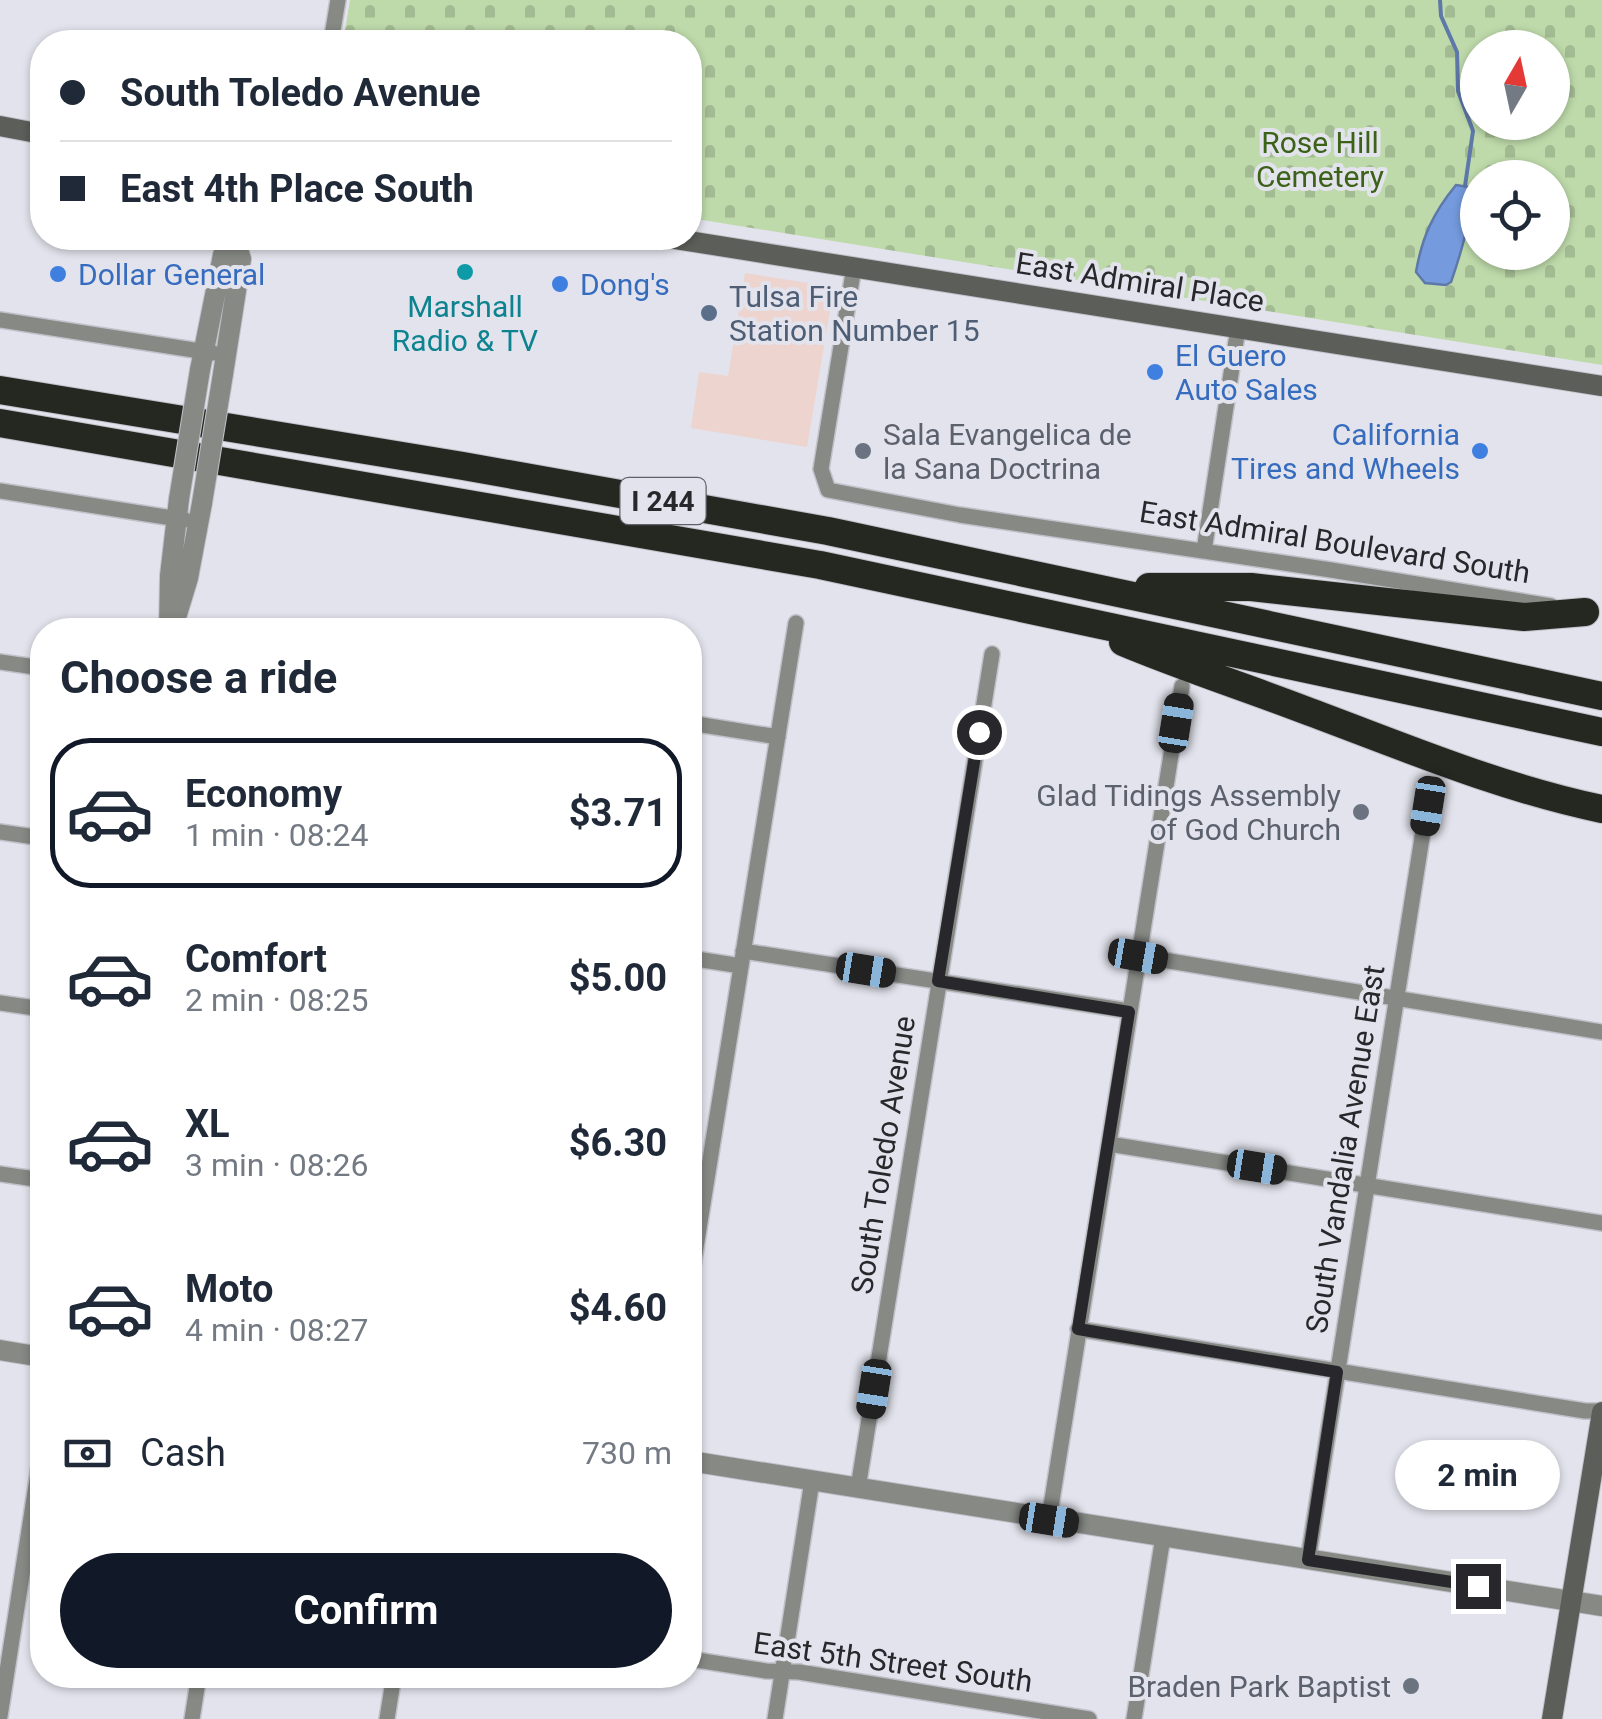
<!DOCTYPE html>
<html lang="en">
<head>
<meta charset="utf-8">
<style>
	:root { --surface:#fff; --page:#f6f6f7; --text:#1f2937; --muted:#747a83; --line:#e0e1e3; --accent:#111827 }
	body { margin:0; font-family:Roboto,sans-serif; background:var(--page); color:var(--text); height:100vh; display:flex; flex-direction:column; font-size:38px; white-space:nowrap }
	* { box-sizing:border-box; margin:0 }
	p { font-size:32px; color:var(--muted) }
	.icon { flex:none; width:55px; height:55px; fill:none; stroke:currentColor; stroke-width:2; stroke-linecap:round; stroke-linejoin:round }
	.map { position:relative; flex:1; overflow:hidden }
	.side { position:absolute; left:30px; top:618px; width:672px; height:1070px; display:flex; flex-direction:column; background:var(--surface); border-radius:40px; box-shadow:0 2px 8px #0004 }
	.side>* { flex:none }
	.hud { position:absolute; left:30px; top:30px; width:672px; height:220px; border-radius:40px; box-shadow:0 2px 8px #0004; display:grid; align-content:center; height:220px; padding:0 30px; background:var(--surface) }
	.needle { width:65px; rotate:9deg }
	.controls { position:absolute; left:1460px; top:30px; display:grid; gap:20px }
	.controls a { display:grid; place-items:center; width:110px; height:110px; border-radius:50%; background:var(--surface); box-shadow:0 2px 8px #0004; font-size:50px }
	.end { position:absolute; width:45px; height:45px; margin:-22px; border:12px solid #28282c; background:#fff; box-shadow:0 0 0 5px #fff }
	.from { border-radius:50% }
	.bubble { position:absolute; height:70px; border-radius:35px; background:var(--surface); box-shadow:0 2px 8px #0004; font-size:32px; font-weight:700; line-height:70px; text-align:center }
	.car { position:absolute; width:30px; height:60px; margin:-30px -15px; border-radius:12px; box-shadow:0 0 8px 2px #0007; background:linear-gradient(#222 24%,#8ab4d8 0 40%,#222 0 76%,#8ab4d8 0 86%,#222 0) }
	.hud b { display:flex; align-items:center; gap:35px; height:95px; font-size:38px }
	.hud b+b { border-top:2px solid var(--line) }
	.hud i { width:25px; height:25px; background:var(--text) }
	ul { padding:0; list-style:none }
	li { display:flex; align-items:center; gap:30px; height:150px; margin:0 20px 15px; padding:0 10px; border:5px solid transparent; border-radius:40px }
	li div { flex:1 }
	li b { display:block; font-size:38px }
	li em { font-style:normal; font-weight:700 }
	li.selected { border-color:var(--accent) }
	li>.icon { width:90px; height:90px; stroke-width:1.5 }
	h2 { padding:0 30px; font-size:45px; line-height:120px }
	.pay { display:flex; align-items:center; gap:25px; height:110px; padding:0 30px; font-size:38px }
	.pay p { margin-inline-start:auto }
	.cta { display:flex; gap:20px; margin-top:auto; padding:20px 30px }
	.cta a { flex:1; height:115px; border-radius:60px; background:var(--accent); color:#fff; font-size:40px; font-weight:700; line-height:115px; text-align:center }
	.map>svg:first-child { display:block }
</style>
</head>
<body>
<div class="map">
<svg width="1602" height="1719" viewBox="0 0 1602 1719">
	<defs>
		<pattern id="cemetery-stones" width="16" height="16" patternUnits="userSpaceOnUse" patternTransform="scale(2.5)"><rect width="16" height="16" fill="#bedaaa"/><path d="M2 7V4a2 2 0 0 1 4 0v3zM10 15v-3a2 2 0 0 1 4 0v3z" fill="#a3bb92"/></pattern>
	</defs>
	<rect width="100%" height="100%" fill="#e3e3ed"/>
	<path fill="#edd4ce" d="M745,273L834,287L807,447L691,428L699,372L728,376Z"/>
	<path fill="url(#cemetery-stones)" fill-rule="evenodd" d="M350,0H1602V365L690,218V42H343ZM1478,48H1552V122H1478ZM1478,178H1552V252H1478Z"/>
	<path fill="#759bde" stroke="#5e78a9" stroke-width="2.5" d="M1456,185L1469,187C1475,210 1459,259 1451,282L1446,285L1425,283L1416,272C1422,237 1433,213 1456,185Z"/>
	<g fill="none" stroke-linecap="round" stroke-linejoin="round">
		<path stroke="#5e78a9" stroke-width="4" d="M1440,0L1441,16L1457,52L1458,91L1473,131L1465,186"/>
		<defs>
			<path id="minor" d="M331,42L338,0
				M854,267L821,469L828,490L960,515L1331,570L1551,606
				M0,320L213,353
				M0,491L185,520
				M1204,551L1238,328
				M0,662L42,668
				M690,723L778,737
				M0,832L42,838
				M743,951L1129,1011
				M1139,956L1602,1032
				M690,958L741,966
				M0,1003L42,1009
				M1109,1144L1602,1223
				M0,1174L42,1180
				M690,1285L796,623
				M1078,1329L1585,1411H1602
				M858,1488L992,654
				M1049,1519L1182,686
				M1308,1560L1427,806
				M690,1659L766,1671L799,1672L1089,1719
				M0,1716L42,1447
				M192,1719L199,1675
				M387,1719L394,1675
				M775,1719L812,1481
				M1134,1719L1163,1537"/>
			<path id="tertiary" d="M200,370L223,255L234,238
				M223,374L241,259L234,238
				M177,614L188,578L202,503
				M169,630L170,576L179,499
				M0,1350L42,1357
				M690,1461L1602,1606"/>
			<path id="secondary" d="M0,126L42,134
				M669,238L1602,386
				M1552,1719L1602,1412"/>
			<path id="motorway" d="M0,390L463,466L828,531L1602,696
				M0,423L820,565L1602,732
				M1149,587H1251L1524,617L1585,612
				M1123,642C1185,668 1248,688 1310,712C1407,748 1501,788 1602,809"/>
		</defs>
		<use href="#minor" stroke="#c1c1ca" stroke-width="18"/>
		<use href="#tertiary" stroke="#c1c1ca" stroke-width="22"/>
		<use href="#secondary" stroke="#c1c1ca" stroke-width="22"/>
		<use href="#motorway" stroke="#c1c1ca" stroke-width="30"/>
		<use href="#minor" stroke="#878985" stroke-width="15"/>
		<use href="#tertiary" stroke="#878985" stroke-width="20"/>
		<use href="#secondary" stroke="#5b5e59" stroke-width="20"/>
		<use href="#motorway" stroke="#242821" stroke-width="28"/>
		<defs>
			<path id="tertiary-bridge" d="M179,499L200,370
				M202,503L223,374"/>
		</defs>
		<use href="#tertiary-bridge" stroke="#c1c1ca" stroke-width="22" stroke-linecap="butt"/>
		<use href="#tertiary-bridge" stroke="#878985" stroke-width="20"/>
	</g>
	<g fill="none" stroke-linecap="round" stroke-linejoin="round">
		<path stroke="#28282c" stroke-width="12" d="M979,732L938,981L1129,1012L1078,1329L1337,1372L1308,1560L1478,1586"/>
	</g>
	<circle fill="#0f9aa8" stroke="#e3e3ed" stroke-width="4" cx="465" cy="272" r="10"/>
	<g fill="#3f7fe0" stroke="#e3e3ed" stroke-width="4">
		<circle cx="58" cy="274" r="10"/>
		<circle cx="560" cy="284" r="10"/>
		<circle cx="1155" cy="372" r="10"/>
		<circle cx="1480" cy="451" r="10"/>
	</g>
	<circle fill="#5c6f8a" stroke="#e3e3ed" stroke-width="4" cx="709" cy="313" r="10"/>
	<g fill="#6b7280" stroke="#e3e3ed" stroke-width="4">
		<circle cx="863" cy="451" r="10"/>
		<circle cx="1361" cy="812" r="10"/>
		<circle cx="1411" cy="1686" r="10"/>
	</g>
	<g text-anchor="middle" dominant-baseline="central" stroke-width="8" stroke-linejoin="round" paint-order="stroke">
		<rect fill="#e3e3ed" stroke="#606066" stroke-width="2.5" x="620.5" y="478" width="85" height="46" rx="8"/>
		<g font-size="28" font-weight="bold" fill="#28282c">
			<text x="663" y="501">I 244</text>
		</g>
		<g font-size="30" fill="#3c6218" stroke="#e3e3ed">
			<text x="1320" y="142">Rose Hill<tspan x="1320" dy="34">Cemetery</tspan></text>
		</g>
		<g font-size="30" fill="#366cbe" stroke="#e3e3ed" text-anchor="start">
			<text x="78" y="274">Dollar General</text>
			<text x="580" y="284">Dong's</text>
			<text x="1175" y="355">El Guero<tspan x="1175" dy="34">Auto Sales</tspan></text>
			<text x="1460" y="434" text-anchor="end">California<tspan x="1460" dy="34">Tires and Wheels</tspan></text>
		</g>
		<g font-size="30" fill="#28282c" stroke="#e3e3ed">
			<text transform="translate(1140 282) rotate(9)">East Admiral Place</text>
			<text transform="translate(1335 542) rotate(9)">East Admiral Boulevard South</text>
			<text transform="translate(1345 1149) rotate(-81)">South Vandalia Avenue East</text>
			<text transform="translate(883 1155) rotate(-81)">South Toledo Avenue</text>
			<text transform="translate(893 1662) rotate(8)">East 5th Street South</text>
		</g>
		<g font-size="30" fill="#4e5e75" stroke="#e3e3ed" text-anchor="start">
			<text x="729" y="296">Tulsa Fire<tspan x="729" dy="34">Station Number 15</tspan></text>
		</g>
		<g font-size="30" fill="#0d838f" stroke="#e3e3ed">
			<text x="465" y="306">Marshall<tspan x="465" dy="34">Radio &amp; TV</tspan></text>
		</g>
		<g font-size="30" fill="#5b616d" stroke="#e3e3ed" text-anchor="end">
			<text x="883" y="434" text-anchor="start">Sala Evangelica de<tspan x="883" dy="34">la Sana Doctrina</tspan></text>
			<text x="1341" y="795">Glad Tidings Assembly<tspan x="1341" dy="34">of God Church</tspan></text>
			<text x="1391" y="1686">Braden Park Baptist</text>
		</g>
	</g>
</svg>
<div class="controls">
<a><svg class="needle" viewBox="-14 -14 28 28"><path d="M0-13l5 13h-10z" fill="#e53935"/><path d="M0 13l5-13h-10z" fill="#747a83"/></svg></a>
<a><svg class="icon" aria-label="locate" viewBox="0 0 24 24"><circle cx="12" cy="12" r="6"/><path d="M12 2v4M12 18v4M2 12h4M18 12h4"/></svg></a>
</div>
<i class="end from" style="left:979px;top:732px"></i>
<i class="end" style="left:1478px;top:1586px"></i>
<div class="bubble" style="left:1395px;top:1440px;width:165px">2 min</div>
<i class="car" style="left:1176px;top:723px;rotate:9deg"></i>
<i class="car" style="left:1428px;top:806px;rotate:189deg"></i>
<i class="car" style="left:1138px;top:956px;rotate:100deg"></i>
<i class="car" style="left:866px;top:970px;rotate:99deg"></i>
<i class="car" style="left:1257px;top:1167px;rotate:99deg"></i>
<i class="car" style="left:874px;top:1389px;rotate:189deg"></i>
<i class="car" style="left:1049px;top:1520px;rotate:99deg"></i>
<div class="hud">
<b><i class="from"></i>South Toledo Avenue</b>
<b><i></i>East 4th Place South</b>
</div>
<section class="side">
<h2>Choose a ride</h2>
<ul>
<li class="selected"><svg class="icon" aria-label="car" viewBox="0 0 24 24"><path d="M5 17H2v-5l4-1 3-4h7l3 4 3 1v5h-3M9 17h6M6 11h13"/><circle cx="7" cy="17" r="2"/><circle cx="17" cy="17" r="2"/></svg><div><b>Economy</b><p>1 min · 08:24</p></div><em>$3.71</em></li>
<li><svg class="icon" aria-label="car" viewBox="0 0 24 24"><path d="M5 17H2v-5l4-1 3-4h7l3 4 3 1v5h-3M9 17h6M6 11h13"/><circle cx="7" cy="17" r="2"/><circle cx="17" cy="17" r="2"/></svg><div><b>Comfort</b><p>2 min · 08:25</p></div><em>$5.00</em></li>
<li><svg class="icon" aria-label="car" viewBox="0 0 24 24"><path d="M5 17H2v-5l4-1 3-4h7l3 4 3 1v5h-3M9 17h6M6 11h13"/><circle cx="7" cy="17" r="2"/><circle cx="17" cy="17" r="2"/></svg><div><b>XL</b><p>3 min · 08:26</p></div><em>$6.30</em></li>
<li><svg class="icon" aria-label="car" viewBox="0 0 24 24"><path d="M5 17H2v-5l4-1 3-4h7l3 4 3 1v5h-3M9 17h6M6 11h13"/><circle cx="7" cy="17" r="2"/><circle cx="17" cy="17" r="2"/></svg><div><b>Moto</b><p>4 min · 08:27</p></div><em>$4.60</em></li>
</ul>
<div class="pay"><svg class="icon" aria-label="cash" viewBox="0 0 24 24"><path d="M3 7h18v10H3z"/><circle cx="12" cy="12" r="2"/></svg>Cash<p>730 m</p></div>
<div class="cta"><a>Confirm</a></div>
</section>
</div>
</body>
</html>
